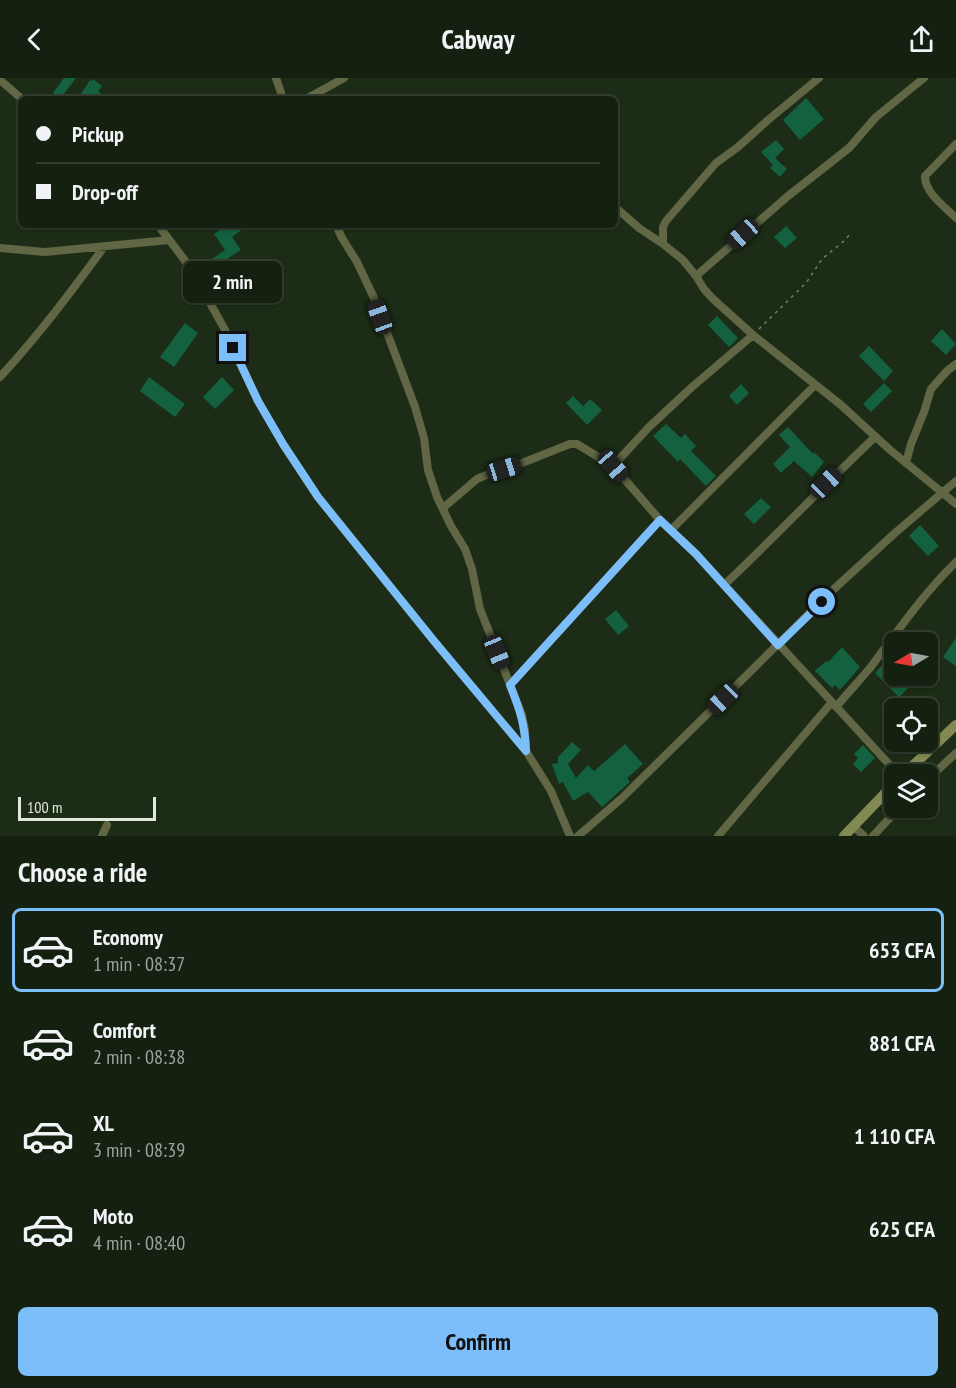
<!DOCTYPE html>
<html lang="en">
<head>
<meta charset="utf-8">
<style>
	:root { --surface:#152110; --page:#222e1e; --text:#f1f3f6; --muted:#9da39f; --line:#343e30; --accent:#7cbef9 }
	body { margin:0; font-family:"PT Sans Narrow",sans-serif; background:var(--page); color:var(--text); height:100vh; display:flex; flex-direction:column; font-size:22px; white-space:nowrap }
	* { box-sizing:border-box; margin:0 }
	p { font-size:20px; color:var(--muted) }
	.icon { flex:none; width:33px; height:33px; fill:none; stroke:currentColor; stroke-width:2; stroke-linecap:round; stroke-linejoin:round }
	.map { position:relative; height:758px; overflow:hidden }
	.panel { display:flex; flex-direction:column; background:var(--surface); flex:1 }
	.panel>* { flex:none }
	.guide { position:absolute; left:18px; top:18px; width:600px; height:132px; border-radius:9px; box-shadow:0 2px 4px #0004,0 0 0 2px var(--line); display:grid; align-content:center; height:132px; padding:0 18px; background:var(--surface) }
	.needle { width:39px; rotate:260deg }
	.tools { position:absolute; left:884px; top:554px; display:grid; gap:12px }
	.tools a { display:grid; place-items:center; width:54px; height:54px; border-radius:9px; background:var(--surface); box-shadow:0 2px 4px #0004,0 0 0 2px var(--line); font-size:30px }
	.scale { position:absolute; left:18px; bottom:15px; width:138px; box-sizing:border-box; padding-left:6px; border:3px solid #dfe9db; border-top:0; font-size:16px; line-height:21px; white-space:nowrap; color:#dfe9db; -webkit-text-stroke:4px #1c2c16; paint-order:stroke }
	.end { position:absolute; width:27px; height:27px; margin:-14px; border:8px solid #7cbef9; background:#111; box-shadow:0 0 0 3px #111 }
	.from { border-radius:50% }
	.bubble { position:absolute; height:42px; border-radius:9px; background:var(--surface); box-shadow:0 2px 4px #0004,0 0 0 2px var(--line); font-size:20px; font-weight:600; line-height:42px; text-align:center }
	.car { position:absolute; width:18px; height:36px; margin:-18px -9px; border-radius:8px; box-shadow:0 0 4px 2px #0007; background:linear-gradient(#222 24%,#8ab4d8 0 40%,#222 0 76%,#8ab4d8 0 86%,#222 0) }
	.guide b { display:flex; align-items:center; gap:21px; height:57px; font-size:22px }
	.guide b+b { border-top:2px solid var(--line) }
	.guide i { width:15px; height:15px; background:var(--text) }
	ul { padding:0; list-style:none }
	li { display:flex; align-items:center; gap:18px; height:84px; margin:0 12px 9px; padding:0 6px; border:3px solid transparent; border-radius:9px }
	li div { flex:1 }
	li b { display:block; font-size:22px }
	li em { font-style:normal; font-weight:600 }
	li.active { border-color:var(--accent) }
	li>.icon { width:54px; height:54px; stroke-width:1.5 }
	h2 { padding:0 18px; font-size:27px; line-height:72px }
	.action { display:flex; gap:12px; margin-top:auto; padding:12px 18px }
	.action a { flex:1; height:69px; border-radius:9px; background:var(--accent); color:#111; font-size:24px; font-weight:600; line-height:69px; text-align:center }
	header { display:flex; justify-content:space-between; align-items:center; height:78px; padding:0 18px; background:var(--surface); font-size:27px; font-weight:600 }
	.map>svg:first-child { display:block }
</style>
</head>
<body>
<header><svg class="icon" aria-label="back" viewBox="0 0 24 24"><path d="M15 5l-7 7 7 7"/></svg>Cabway<svg class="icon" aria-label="share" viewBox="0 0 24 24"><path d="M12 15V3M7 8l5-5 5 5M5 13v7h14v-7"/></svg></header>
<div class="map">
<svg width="956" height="758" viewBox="0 0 956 758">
	<rect width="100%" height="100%" fill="#1c2c16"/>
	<path fill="#13613f" d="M64,0H76L60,21L53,15Z
		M93,1L102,8L98,13L107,21H89L81,16L90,2L92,3Z
		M806,20L824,41L800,62L783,42Z
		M776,62L784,71L775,80L787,91L780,99L770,90L773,87L761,74Z
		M227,147H248L232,159L241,172L224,183L226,187L223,189L226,193L219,198L209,183L225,172L214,156Z
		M786,148L797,160L785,170L774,159Z
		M253,192L258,198L249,205L250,206L244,212H238L227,218L223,211L238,203Z
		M717,238L738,260L729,269L708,247Z
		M185,245L198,255L174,289L160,279Z
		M942,251L956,266L946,277L931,263Z
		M869,268L893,293L884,303L859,278Z
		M149,299L185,326L175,339L140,313Z
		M222,299L234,312L215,331L203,319Z
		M884,305L892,313L871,334L863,326Z
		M741,306L749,315L737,327L729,318Z
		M573,318L583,328L590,321L602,332L587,347L566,325Z
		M666,346L681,360L685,356L696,368L691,373L716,398L706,408L680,381L678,384L653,358Z
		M788,349L813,376L814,374L824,384L812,399L794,383L781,395L773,386L790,369L779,357Z
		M761,420L771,429L754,446L744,436Z
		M920,447L939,468L928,478L909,458Z
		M616,532L629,548L618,557L605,541Z
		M956,560V588L943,579Z
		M842,569L860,589L840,612L835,607L832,610L815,593L826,583L828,584Z
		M894,575V597H922L899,619L875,595Z
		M572,664L581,672L568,686L576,700L588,687L594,693L625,666L643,686L627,700L630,704L602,729L588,714L573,723L563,704L559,706L552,686L558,685V679Z
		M863,667L875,680L861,694L853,686L858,680L854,676Z"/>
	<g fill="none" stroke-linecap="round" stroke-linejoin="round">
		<path stroke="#74816f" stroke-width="1.5" stroke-dasharray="3 4.5" stroke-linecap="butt" d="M759,251L806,205L822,181L844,163L851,155"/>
		<path stroke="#616644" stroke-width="8" d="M276,0L283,21
			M819,0L768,42L738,69L716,85L666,143L663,149V166L683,182L696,198L704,211L712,220L753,257L841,327L889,371L956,426
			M0,2L22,21
			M306,21L344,0
			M956,66L925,98C924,114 945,129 956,140
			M615,129L639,150L663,166
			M158,147L186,184L204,214L225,252L258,323L283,366L318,419L434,563L526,673L551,713L570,758
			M336,147L342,160L357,184L374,220L415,329L424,360L428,392L437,419L451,448L465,471L472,491L480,531L522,637L525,652L526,673
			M0,170L45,174L169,162
			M696,198L788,118L849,70L876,39L924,0
			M0,299C38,258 71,214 104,169
			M906,385L911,366L924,334L931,311L947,293L956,286
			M613,388L648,350L692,309L753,257
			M443,430L477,401L491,395L517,387L570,366H577L613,388L660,442L696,476L898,696
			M671,452L815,307
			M724,507C775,459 824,407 875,359
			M510,607L660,442
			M836,629C847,616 859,603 870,590C897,554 923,516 956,484
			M927,702L956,675
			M853,748L864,758
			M102,758L107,747
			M578,758L622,720L834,511L895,455L956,403
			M718,758L832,624
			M873,758L900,729"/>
		<path stroke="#828952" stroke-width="10" d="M904,696L956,647
			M844,758L894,706"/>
	</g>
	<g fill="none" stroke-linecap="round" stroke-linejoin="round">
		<path stroke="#7cbef9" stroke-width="8" d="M233,270L258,323L283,366L318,419L434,563L526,673C525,647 520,632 510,607L660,442L696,476L778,567L822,524"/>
	</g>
</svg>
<div class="tools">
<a><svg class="needle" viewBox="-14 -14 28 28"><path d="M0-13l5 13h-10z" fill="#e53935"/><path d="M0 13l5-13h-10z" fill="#9da39f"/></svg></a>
<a><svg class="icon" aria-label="locate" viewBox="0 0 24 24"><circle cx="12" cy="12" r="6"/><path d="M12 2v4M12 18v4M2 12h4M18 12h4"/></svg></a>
<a><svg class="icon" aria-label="layers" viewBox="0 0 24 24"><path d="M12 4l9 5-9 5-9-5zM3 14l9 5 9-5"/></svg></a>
</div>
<div class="scale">100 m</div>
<i class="end from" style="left:822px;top:524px"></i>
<i class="end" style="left:233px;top:270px"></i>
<div class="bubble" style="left:183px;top:183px;width:99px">2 min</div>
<i class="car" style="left:743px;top:156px;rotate:228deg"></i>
<i class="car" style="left:380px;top:239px;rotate:340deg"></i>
<i class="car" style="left:613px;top:388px;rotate:139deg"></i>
<i class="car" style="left:504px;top:391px;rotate:73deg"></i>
<i class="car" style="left:826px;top:405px;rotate:46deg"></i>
<i class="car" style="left:497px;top:574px;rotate:158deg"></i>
<i class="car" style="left:723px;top:621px;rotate:226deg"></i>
<div class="guide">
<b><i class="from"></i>Pickup</b>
<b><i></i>Drop-off</b>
</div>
</div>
<section class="panel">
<h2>Choose a ride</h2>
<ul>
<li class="active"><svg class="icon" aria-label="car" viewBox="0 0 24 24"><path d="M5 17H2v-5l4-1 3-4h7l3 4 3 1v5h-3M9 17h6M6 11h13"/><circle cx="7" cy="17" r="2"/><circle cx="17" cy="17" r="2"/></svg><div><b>Economy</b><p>1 min · 08:37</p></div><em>653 CFA</em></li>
<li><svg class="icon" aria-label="car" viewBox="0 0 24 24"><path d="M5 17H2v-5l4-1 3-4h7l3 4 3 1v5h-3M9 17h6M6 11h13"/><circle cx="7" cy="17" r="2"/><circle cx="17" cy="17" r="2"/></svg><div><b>Comfort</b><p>2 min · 08:38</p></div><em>881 CFA</em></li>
<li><svg class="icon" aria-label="car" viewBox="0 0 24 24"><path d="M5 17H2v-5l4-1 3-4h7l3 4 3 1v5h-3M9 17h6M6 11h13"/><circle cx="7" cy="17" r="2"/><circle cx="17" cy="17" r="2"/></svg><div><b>XL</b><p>3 min · 08:39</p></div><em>1 110 CFA</em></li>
<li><svg class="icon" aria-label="car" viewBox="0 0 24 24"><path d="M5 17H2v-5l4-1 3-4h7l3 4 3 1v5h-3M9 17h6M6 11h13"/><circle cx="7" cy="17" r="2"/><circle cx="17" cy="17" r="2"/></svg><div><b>Moto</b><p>4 min · 08:40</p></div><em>625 CFA</em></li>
</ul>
<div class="action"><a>Confirm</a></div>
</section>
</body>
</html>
